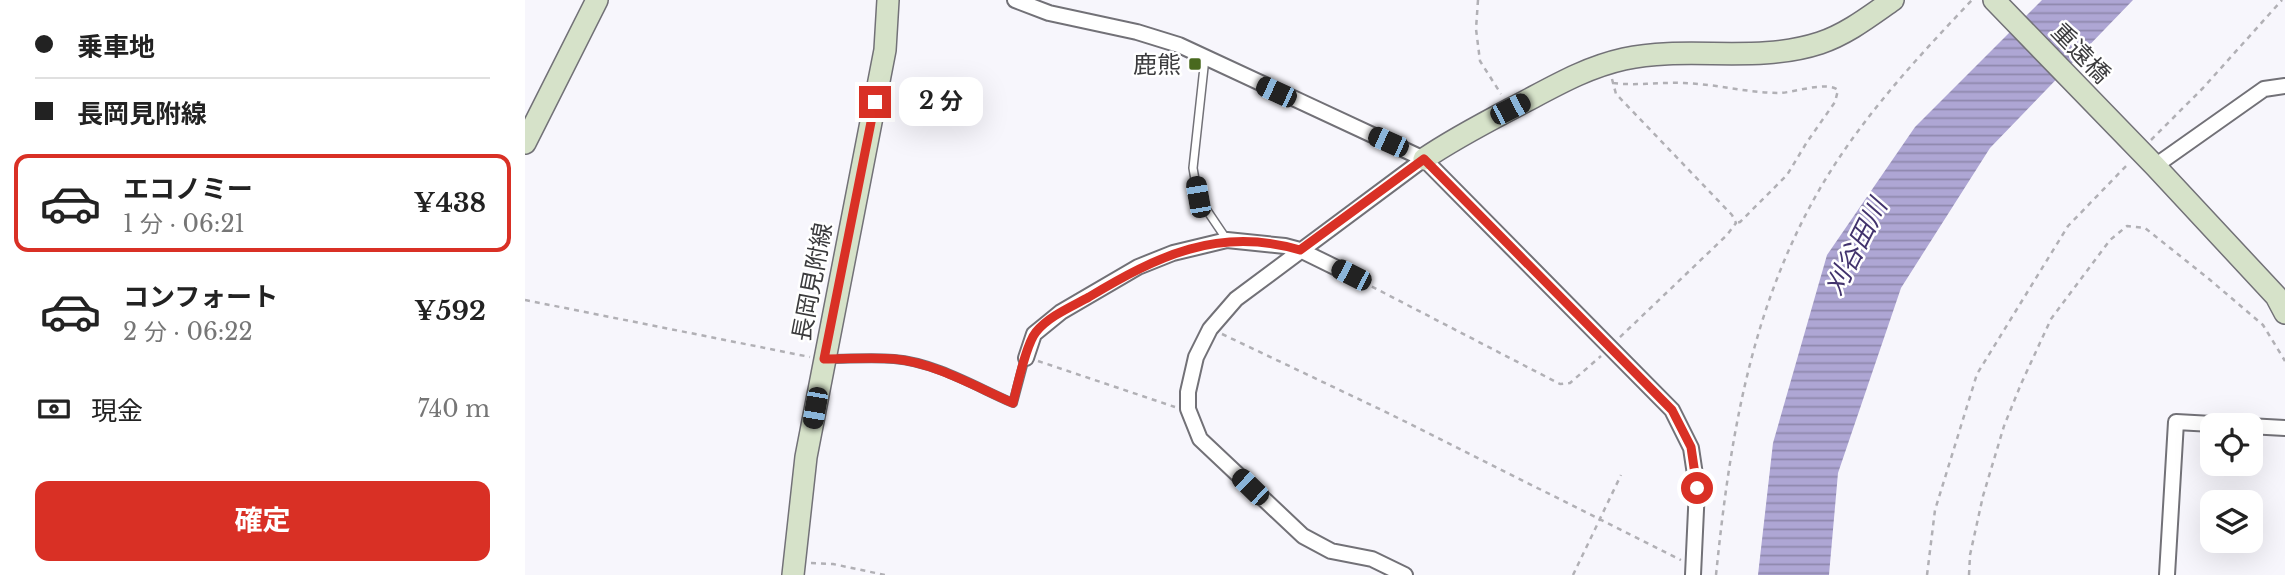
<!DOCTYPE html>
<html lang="ja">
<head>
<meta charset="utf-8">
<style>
	:root { --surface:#fff; --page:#f6f6f6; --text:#222; --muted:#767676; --line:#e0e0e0; --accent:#d93025 }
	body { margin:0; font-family:"Libre Baskerville","Noto Sans JP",serif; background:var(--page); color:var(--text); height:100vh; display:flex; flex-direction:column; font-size:26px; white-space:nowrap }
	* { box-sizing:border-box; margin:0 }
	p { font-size:23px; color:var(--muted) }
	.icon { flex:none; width:38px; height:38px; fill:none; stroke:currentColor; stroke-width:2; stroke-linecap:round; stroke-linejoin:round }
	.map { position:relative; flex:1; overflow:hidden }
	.sheet { display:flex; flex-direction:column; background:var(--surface); width:525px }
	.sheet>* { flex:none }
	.hud { display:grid; align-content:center; height:154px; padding:0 35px; background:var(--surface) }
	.fabs { position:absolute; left:1675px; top:413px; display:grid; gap:14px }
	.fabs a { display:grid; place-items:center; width:63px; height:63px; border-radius:14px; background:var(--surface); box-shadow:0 7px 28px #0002; font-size:35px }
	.end { position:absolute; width:32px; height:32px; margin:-16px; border:9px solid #d93025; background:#fff; box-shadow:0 0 0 4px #fff }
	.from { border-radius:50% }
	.bubble { position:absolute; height:49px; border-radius:14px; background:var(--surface); box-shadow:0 7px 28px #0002; font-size:23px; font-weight:700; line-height:49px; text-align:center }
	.car { position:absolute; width:21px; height:42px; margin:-21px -10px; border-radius:9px; box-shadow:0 0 5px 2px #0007; background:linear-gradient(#222 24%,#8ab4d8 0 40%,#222 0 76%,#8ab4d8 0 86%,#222 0) }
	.hud b { display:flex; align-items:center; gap:24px; height:66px; font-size:26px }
	.hud b+b { border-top:2px solid var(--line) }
	.hud i { width:18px; height:18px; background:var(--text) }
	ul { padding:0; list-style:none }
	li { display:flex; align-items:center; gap:21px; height:98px; margin:0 14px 10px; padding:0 21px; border:4px solid transparent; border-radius:14px }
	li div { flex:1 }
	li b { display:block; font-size:26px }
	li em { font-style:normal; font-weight:700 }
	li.active { border-color:var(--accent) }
	li>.icon { width:63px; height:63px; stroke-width:1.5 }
	.pay { display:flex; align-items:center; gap:18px; height:77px; padding:0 35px; font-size:26px }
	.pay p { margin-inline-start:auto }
	.cta { display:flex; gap:14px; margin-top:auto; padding:14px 35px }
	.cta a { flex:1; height:80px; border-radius:14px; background:var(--accent); color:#fff; font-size:28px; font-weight:700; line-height:80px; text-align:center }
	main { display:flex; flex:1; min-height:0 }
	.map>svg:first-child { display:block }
</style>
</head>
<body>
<main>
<section class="sheet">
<div class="hud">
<b><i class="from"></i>乗車地</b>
<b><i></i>長岡見附線</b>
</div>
<ul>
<li class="active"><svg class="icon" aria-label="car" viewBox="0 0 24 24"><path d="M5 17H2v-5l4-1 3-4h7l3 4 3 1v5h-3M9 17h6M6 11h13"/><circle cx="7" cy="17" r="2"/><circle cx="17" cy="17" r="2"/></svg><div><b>エコノミー</b><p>1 分 · 06:21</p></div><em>¥438</em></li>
<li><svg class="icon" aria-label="car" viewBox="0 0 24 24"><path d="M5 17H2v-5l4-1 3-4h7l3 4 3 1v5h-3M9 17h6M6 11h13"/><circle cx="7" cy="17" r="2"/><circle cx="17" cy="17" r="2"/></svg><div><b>コンフォート</b><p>2 分 · 06:22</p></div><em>¥592</em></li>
</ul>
<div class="pay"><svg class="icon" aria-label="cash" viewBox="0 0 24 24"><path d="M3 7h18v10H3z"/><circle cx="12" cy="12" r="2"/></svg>現金<p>740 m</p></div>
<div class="cta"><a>確定</a></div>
</section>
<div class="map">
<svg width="1760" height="575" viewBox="0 0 1760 575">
	<defs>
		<pattern id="water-rules" width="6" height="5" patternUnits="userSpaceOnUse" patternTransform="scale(1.75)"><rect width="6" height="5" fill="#aea6d4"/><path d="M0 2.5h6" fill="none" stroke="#8f88ad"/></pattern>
	</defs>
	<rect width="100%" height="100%" fill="#f7f6fc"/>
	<path fill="url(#water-rules)" d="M1517,0H1608L1465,148L1376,288L1313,473L1304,575H1233L1248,443L1302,255L1390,127Z"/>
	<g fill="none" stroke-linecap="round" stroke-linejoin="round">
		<defs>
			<path id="lane" d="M680,58L668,168L673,197L702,240
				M303,359C325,359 348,357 369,359C410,362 451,387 488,403L500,358"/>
			<path id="street" d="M490,0L524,13L612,32L654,45L899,159L1147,410L1166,448L1172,488L1168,575
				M1630,166L1739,89L1760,86
				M501,358L509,334L536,312L613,267L648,253L702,240L760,246L775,250L826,275
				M880,575L847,559L806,551L778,536L675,439L663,409V392L671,357L685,329L711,299L899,159
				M1642,575L1651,422L1760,428"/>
			<path id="secondary" d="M1469,0L1630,166L1751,296L1760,313
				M0,143L72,0
				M899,159C931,137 967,119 1001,101C1033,84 1063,67 1099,59C1163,45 1231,64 1295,43C1322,34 1345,16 1368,0
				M268,575L281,457L360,50L363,0"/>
		</defs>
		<use href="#lane" stroke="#727177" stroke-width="10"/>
		<use href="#street" stroke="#727177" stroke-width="18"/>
		<use href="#secondary" stroke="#727177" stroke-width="24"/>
		<path stroke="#b1b0b5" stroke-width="2.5" stroke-dasharray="5 5" stroke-linecap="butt" d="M953,0L951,29L955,61L976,94
			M1087,79L1091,94L1207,215L1211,223L1202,235L1093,339
			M1088,83C1112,86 1135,82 1159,83C1191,84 1223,93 1255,93C1271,92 1302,81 1313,90L1310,102L1282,142L1262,175L1215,222L1211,223
			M1626,140L1678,88L1757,0
			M838,282L1035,384L1045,383L1076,356
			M0,300L285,357
			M697,334L865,414L1156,560
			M513,361L650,407
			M286,563L308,564L360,575
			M1048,575L1096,475
			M1191,575C1205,437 1226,306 1297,185C1338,116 1392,58 1447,0
			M1402,575L1410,510L1452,374L1543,226L1604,163
			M1444,575L1445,555L1458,496L1479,426L1496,384L1526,319L1585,240L1602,226L1620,228L1684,279L1738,325L1760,361"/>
		<use href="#lane" stroke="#fff" stroke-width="7"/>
		<use href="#street" stroke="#fff" stroke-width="14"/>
		<use href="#secondary" stroke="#d6e2c9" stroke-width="21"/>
	</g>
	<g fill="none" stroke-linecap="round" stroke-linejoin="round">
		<path stroke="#d93025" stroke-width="9" d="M350,102L299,359C322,359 347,357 370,359C410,363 451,387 488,403C492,387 501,344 511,332C524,316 546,307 564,297C632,256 694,226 775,250L899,159L1147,410L1166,447L1172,488"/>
	</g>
	<rect fill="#49691e" stroke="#fff" stroke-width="2.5" x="663" y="57" width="14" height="14" rx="3.5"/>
	<g text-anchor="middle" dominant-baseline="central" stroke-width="5" stroke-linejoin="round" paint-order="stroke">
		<g font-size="24" fill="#3b3b3d" stroke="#fff">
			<text transform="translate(1556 53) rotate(46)">重遠橋</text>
			<text transform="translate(287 282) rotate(-79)">長岡見附線</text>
		</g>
		<g font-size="24" fill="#3b3b3d" stroke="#fff" text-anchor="end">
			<text x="656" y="64">鹿熊</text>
		</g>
		<g font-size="26" font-style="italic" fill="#42336d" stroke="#fff">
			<text transform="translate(1331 247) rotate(-63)">刈谷田川</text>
		</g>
	</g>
</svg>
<div class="fabs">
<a><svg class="icon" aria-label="locate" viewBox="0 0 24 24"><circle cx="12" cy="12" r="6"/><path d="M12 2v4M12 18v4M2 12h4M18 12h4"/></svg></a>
<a><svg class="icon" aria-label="layers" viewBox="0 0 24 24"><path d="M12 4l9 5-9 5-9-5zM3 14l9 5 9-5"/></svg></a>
</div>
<i class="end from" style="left:1172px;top:488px"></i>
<i class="end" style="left:350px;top:102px"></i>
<div class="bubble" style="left:374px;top:77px;width:84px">2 分</div>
<i class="car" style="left:751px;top:92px;rotate:295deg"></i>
<i class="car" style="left:985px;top:109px;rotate:63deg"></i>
<i class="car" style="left:863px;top:142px;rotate:294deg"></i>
<i class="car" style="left:673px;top:197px;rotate:350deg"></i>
<i class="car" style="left:826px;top:275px;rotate:297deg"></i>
<i class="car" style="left:290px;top:408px;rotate:190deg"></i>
<i class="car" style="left:725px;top:487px;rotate:314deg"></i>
</div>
</main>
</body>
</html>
